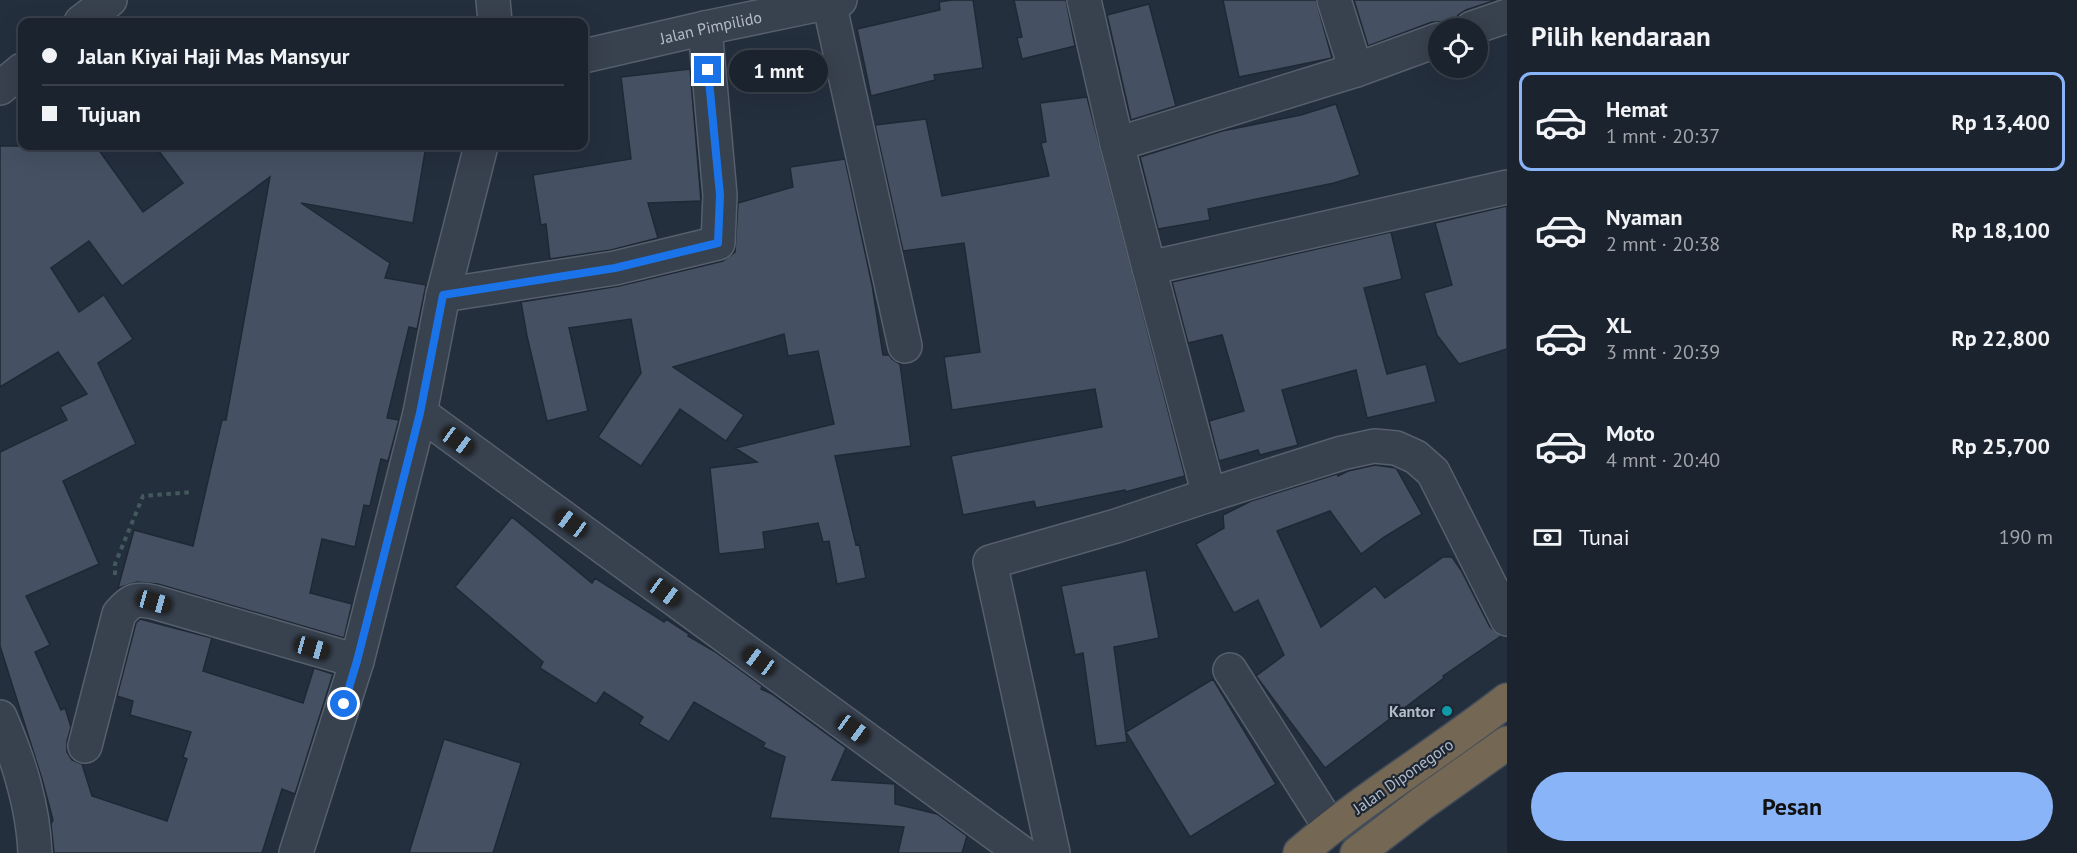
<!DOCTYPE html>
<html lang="id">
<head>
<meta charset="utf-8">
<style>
	:root { --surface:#1b232e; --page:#282f3a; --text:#f1f3f6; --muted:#a0a4aa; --line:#39404a; --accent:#8ab4f8 }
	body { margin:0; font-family:"PT Sans",sans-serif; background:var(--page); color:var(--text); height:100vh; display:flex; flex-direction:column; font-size:22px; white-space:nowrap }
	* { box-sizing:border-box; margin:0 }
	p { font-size:20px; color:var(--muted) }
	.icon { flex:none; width:33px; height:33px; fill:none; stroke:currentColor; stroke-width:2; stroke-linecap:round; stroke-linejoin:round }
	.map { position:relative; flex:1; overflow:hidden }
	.sheet { display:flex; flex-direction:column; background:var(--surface); width:570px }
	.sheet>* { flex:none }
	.guide { position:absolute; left:18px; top:18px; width:570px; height:132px; border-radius:12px; box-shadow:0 6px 24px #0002,0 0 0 2px var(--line); display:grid; align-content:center; height:132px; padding:0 24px; background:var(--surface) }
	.controls { position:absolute; left:1428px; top:18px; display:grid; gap:12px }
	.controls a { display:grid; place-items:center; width:60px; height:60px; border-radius:50%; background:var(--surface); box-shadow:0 6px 24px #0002,0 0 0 2px var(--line); font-size:30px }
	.end { position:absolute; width:27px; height:27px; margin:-14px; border:8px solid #1a73e8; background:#fff; box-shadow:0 0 0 3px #fff }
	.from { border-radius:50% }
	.bubble { position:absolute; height:42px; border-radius:21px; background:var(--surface); box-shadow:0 6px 24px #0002,0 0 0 2px var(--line); font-size:20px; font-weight:600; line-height:42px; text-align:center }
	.car { position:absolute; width:18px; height:36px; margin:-18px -9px; border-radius:8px; box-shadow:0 0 4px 2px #0007; background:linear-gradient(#222 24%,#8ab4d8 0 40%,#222 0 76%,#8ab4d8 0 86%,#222 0) }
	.guide b { display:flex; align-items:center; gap:21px; height:57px; font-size:22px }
	.guide b+b { border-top:2px solid var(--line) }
	.guide i { width:15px; height:15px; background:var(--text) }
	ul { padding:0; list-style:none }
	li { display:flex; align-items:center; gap:18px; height:99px; margin:0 12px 9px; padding:0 12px; border:3px solid transparent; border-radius:12px }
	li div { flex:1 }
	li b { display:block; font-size:22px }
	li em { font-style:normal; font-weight:600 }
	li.current { border-color:var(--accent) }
	li>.icon { width:54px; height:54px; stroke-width:1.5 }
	h2 { padding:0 24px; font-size:27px; line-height:72px }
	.pay { display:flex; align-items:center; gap:15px; height:66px; padding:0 24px; font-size:22px }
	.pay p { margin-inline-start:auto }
	.action { display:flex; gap:12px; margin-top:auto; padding:12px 24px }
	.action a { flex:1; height:69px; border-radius:36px; background:var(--accent); color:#111; font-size:24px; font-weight:600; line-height:69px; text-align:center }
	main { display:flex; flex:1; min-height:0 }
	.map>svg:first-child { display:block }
</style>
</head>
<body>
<main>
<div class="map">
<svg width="1507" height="853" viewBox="0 0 1507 853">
	<rect width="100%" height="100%" fill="#242f3e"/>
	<path fill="#455162" stroke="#1f2835" stroke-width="1.5" d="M952,0H973L983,68L934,75L935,80L871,96L857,29L940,10L939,2Z
		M1014,0H1066L1075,46L1022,59L1017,38L1022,37Z
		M1223,0H1316L1332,58L1239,77Z
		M1354,0H1496L1466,10L1458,15L1454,24V28L1442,22H1432L1368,46Z
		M1149,4L1176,106L1131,120L1107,15Z
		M690,69L701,201L648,203L658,238L611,250L550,259L546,224L541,225L533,175L631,159L621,77Z
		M1087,97L1185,476L1125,492V490L1036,508L1034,501L963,515L951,456L1102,427L1095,389L952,410L944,357L980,352L964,243L903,251L875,125L926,119L942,196L1049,176L1041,143L1046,142L1040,103Z
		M1336,104L1360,175L1334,183L1208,209L1210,220L1158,229L1140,157L1222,131L1301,115Z
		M0,146H96L143,212L183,183L155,146H426L413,223L301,203L390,263L385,278L426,285L417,329L409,327L387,418L399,420L388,461L381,459L370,506L364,505L355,547L322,539L310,593L352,604L344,638L158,584L137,582L118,588L134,530L193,546L222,420H226L270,177L122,286L89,241L51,268L79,312L104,295L133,339L98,363L136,444L63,481L99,564L26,596L50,645L35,652L61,710L65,708L71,727L67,741V752L72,760L82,764L92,796L167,821L187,759L183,757L191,732L130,715L133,701L117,696L136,623L140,619L212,638L203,671L303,703L314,668L333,674L295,794L282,789L262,853H54L51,824L53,820L42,779L0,646V452L67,420L60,407L87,394L58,352L0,387Z
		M845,159L872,285L883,355H889L892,359L900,364L911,446L835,456L856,545L859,544L866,578L837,584L829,541L823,542L818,523L763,532L765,549L719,554L710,468L757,462L735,448L834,424L818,351L788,356L784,334L673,367L744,415L726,441L680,409L641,466L598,437L641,373L631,319L569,328L588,411L547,421L527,336L521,302L619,286L723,261L735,252L738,203L793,187L790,167Z
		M1507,206V349L1459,364L1437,335L1424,293L1452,285L1435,223Z
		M1391,232L1402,279L1364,288L1387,374L1426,364L1436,402L1367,418L1356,370L1282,390L1298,445L1260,455L1258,450L1219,461L1209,421L1244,411L1222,335L1188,343L1172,282Z
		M1375,465L1396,468L1422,514L1384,537L1361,554L1330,511L1277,531L1321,627L1375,586L1385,598L1443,557H1452L1461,570L1490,627L1501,636L1443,676L1444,678L1325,768L1256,676L1284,655L1258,600L1234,613L1196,544L1224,528L1223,515L1251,501L1337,474L1338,476L1348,471Z
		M512,517L592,583L595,578L664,622L666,619L689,634L688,636L714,651L762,686L761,689L772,694L846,748L832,780L895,784V804L937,814L967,836L962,853H898L904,827L770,818L785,757L763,747L765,743L694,702L669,742L639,724L643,717L604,692L596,704L540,668L543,662L455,587Z
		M1146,570L1159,638L1114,647L1127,742L1096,746L1083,653L1075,655L1061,586Z
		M1213,679L1276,784L1190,837L1126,732Z
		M444,739L521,763L493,853H409Z"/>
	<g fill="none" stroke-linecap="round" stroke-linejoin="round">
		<defs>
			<g id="street">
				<path d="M493,0L495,22"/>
				<path d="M1084,0L1117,144L1356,70L1438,40"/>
				<path d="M1334,0L1356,70"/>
				<path d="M829,2L905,346"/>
				<path d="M81,22L110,0"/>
				<path d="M1472,28L1507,16"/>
				<path id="s1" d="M584,56L705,28L840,0"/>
				<path d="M0,88L22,70"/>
				<path d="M1117,144L1149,268"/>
				<path d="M1507,187L1149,268L1209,495L1342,453L1374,446L1396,448L1416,457L1433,472L1507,619"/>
				<path d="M443,295L615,268L718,243L720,195L705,28"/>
				<path d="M420,413L1022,853"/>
				<path d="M1230,670L1330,827"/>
				<path d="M0,717C19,761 33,805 35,853"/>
				<path d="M85,746L119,614C131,600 135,598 154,602L357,661"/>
				<path d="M296,853L357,661L420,413L443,295L481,146"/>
				<path d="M1053,853L990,562L1116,526L1209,495"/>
			</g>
			<path id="highway" d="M1300,853C1365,797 1439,753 1507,700
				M1357,853L1421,804L1507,743"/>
		</defs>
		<use href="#street" stroke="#565f6c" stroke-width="36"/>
		<use href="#highway" stroke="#434c59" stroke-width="36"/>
		<path stroke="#44595c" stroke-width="4" stroke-dasharray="4.5 4.5" stroke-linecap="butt" d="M115,575V564L143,496L193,492"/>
		<use href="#street" stroke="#38414e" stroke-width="33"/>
		<use href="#highway" stroke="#746855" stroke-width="33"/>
	</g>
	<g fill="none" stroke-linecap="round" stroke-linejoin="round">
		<path stroke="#1a73e8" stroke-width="8" d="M344,704L357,661L420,413L443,295L615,268L718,243L720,195L708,70"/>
	</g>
	<circle fill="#0f9aa8" stroke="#1d2633" stroke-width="2" cx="1447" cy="711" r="6"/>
	<g text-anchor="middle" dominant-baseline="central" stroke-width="4.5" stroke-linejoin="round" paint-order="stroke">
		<g font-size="16" fill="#b4bcc9" stroke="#1d2633">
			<text stroke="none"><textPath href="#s1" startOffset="130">Jalan Pimpilido</textPath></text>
			<text transform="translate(1403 776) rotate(-35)">Jalan Diponegoro</text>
		</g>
		<g font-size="16" font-weight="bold" fill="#b4bcc9" stroke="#1d2633" text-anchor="end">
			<text x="1435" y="711">Kantor</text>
		</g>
	</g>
</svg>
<div class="controls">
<a><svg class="icon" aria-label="locate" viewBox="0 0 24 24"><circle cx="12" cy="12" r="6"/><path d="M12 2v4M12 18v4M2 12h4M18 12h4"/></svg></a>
</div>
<i class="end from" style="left:344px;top:704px"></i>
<i class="end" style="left:708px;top:70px"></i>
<div class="bubble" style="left:729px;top:50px;width:99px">1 mnt</div>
<i class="car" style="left:458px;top:441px;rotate:126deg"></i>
<i class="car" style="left:571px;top:523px;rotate:306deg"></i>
<i class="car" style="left:665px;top:592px;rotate:126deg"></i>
<i class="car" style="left:154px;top:602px;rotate:106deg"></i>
<i class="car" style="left:312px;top:648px;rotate:106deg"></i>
<i class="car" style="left:759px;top:661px;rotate:306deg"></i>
<i class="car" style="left:853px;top:729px;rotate:126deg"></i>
<div class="guide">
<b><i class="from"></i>Jalan Kiyai Haji Mas Mansyur</b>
<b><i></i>Tujuan</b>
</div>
</div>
<section class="sheet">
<h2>Pilih kendaraan</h2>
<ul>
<li class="current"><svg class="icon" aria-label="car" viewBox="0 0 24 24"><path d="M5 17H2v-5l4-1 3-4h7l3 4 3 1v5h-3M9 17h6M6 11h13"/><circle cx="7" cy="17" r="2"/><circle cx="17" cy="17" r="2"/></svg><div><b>Hemat</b><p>1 mnt · 20:37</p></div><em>Rp 13,400</em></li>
<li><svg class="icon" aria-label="car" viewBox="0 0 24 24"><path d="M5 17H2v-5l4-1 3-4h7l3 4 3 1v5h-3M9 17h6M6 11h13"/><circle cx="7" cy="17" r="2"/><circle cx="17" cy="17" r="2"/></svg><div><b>Nyaman</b><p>2 mnt · 20:38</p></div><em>Rp 18,100</em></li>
<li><svg class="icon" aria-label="car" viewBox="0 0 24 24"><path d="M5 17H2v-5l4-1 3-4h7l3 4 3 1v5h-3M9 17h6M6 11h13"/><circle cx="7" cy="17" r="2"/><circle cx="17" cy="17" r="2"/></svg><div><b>XL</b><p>3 mnt · 20:39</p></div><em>Rp 22,800</em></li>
<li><svg class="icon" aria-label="car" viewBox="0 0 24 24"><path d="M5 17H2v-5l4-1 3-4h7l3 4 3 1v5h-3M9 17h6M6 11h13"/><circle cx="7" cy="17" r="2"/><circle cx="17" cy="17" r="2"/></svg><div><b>Moto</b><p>4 mnt · 20:40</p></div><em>Rp 25,700</em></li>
</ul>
<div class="pay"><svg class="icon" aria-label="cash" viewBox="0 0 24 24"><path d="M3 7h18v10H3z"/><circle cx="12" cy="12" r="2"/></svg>Tunai<p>190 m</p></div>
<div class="action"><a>Pesan</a></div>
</section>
</main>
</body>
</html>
